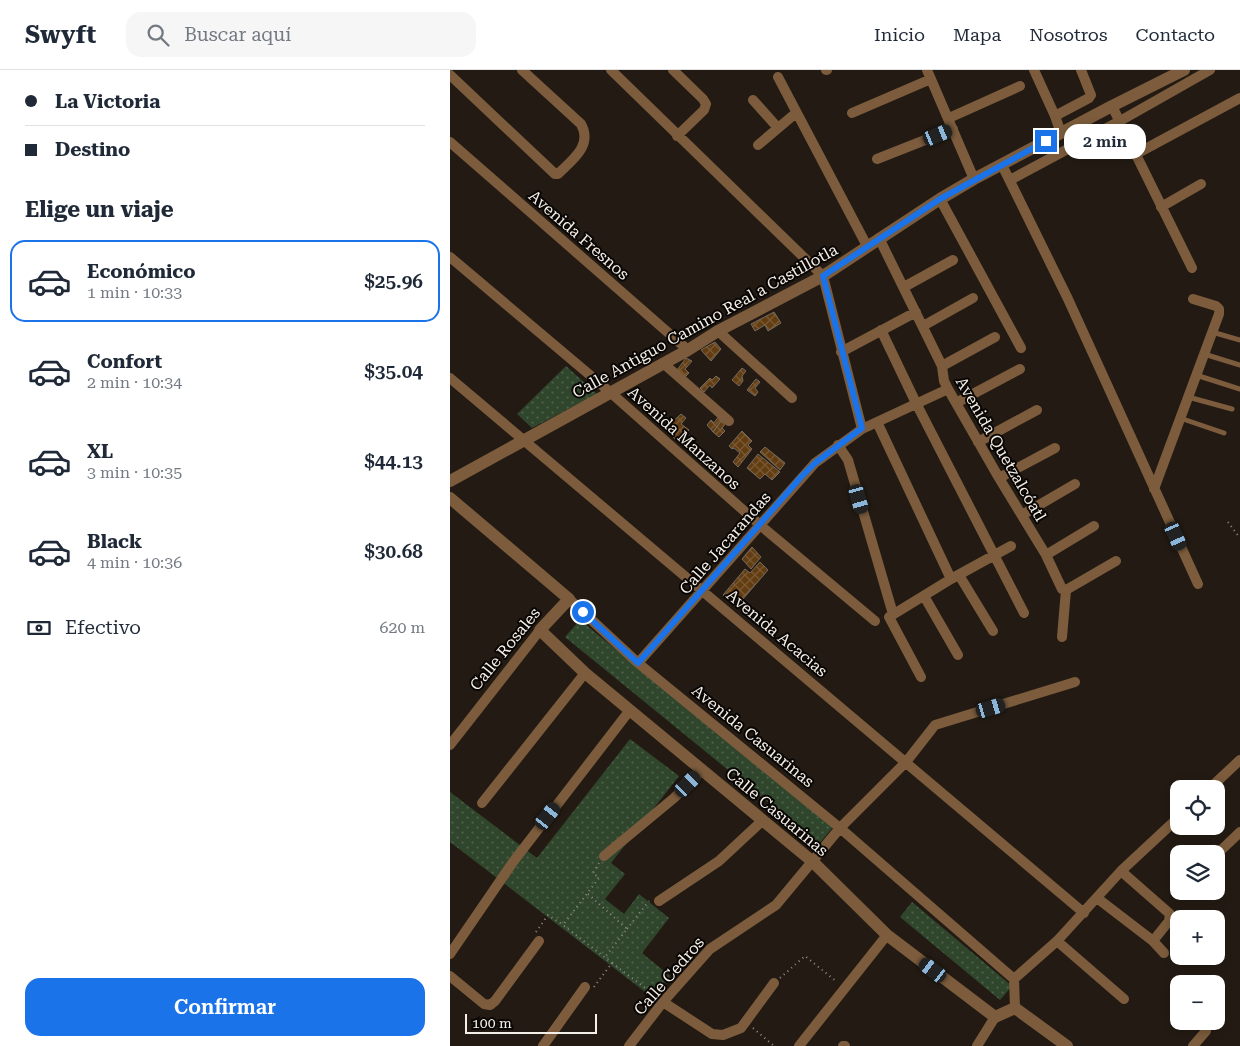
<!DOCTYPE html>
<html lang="es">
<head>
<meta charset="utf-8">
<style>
	:root { --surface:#fff; --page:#f6f6f7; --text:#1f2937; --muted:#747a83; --line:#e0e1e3; --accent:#1a73e8 }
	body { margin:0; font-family:"Roboto Serif",serif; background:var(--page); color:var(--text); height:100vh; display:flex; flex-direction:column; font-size:19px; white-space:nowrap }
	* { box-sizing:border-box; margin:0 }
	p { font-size:16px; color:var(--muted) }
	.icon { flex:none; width:28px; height:28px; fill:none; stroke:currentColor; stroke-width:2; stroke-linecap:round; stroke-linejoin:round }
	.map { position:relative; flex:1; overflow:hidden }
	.panel { display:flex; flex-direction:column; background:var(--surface); width:450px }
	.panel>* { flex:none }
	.hud { display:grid; align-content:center; height:110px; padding:0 25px; background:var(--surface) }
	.buttons { position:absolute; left:720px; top:710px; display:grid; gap:10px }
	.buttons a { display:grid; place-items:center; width:55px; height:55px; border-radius:10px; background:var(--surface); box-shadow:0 2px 8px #0003; font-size:25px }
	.scale { position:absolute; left:15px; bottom:12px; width:132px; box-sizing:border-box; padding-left:5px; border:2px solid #f5efe9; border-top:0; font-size:14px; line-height:18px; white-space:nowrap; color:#f5efe9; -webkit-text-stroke:4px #090604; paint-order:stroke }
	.end { position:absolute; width:22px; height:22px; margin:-11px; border:6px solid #1a73e8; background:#fff; box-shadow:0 0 0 2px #fff }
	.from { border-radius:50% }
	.bubble { position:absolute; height:35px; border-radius:15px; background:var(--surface); box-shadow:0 2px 8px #0003; font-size:16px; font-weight:600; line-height:35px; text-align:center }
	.car { position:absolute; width:15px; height:30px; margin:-15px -8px; border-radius:6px; box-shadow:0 0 4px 1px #0007; background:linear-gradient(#222 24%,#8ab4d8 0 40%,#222 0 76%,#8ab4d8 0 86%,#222 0) }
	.hud b { display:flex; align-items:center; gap:18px; height:48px; font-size:19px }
	.hud b+b { border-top:1px solid var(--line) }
	.hud i { width:12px; height:12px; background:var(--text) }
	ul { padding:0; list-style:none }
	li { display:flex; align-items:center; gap:15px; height:82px; margin:0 10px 8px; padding:0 15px; border:2px solid transparent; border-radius:15px }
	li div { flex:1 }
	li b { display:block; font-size:19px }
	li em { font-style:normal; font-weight:600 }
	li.active { border-color:var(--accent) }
	li>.icon { width:45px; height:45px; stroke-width:1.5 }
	h2 { padding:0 25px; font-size:22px; line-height:60px }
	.pay { display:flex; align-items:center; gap:12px; height:55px; padding:0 25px; font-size:19px }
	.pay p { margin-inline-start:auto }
	.button { display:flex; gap:10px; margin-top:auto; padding:10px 25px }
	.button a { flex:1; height:58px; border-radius:15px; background:var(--accent); color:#fff; font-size:20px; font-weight:600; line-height:58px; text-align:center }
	header { display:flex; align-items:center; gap:30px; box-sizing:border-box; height:70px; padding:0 25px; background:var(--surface); border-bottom:1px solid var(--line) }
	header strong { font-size:24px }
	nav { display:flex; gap:28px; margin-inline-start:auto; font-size:18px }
	.search { width:350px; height:45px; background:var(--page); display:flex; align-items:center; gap:12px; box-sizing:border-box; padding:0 18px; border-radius:15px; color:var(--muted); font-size:19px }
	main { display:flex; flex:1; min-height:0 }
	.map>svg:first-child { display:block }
</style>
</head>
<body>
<header>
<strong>Swyft</strong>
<div class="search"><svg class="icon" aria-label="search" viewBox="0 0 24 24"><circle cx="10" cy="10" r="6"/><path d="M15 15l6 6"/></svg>Buscar aquí</div>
<nav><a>Inicio</a><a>Mapa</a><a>Nosotros</a><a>Contacto</a></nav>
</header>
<main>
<section class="panel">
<div class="hud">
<b><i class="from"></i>La Victoria</b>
<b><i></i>Destino</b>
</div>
<h2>Elige un viaje</h2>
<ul>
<li class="active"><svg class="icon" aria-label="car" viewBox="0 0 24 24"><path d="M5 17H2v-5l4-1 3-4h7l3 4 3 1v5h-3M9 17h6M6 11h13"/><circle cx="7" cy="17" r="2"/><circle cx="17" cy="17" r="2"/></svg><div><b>Económico</b><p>1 min · 10:33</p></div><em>$25.96</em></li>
<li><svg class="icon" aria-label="car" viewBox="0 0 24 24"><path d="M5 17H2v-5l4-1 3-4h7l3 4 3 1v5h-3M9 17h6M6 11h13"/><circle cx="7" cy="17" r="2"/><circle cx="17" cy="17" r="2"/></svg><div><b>Confort</b><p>2 min · 10:34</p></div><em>$35.04</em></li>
<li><svg class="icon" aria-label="car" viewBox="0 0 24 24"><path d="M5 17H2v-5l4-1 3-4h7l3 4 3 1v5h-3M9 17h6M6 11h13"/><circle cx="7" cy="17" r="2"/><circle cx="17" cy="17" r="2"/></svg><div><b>XL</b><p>3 min · 10:35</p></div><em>$44.13</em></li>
<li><svg class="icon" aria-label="car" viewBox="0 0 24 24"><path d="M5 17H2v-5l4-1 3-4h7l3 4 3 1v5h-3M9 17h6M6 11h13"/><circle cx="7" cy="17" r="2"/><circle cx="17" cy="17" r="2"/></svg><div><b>Black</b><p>4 min · 10:36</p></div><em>$30.68</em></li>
</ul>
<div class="pay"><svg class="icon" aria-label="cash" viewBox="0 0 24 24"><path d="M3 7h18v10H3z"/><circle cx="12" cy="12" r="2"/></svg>Efectivo<p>620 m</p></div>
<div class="button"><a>Confirmar</a></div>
</section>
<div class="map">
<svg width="790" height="976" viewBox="0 0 790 976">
	<defs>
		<pattern id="park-dots" width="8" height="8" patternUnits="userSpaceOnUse" patternTransform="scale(1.25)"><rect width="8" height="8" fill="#2f462c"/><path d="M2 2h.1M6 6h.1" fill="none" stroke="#4e614b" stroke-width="1.8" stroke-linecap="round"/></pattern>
		<pattern id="building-cross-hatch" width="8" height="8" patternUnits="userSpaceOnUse" patternTransform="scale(1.25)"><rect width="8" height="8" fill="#623d11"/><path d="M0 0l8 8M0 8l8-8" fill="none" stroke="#795934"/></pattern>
	</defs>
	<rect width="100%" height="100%" fill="#231b13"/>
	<path fill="url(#park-dots)" d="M116,296L147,324L82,358L67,344Z
		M130,550L383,757L369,774L115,567Z
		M180,669L229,706L161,793L175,804L155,829L174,844L189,824L219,848L192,883L220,906L203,928L0,772V722L87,788Z
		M462,832L562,916L550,930L450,847Z"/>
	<path fill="url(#building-cross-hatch)" stroke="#746a60" d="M324,242L331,253L318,261L315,255L305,261L301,254Z
		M265,272L271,279L261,291L251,280Z
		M236,288L242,291L235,299L239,303L234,308L227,300Z
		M292,298L296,301L292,306L293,311L289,316L282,310Z
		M266,306L270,309L262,318L260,315L254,322L250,318L260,308L262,310Z
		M306,309L310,312L305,318L308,322L305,326L297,320Z
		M231,344L236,348L231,354L239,360L228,372L215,359Z
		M269,346L272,350L263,362L257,355L261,350L264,353Z
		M272,350L276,353L272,358L275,361L269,367L263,362Z
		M292,361L302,371L298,375L302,379L288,397L283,392L290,383L284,378L282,379L279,376Z
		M315,377L335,393L330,400L310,382Z
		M308,384L330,402L322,410L315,404L310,409L297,398Z
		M302,477L311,487L301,499L292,489Z
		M310,492L318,500L286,537L273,525L295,499L300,503Z"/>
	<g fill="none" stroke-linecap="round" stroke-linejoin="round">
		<path stroke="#918a83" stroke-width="2" stroke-dasharray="1 4" stroke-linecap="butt" d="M778,452L790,468
			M149,793L143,803L149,808L113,855L162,893
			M138,824L177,859L155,887
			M177,859L199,831
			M86,862L98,845L113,855
			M330,908L355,886L387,912
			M144,917L162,893L206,926
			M303,958L324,976"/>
		<path stroke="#7c5c3c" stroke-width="5" d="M762,262L790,270
			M754,284L790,295
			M746,305L790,319
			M738,327L782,339
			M730,348L774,363"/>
		<path stroke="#7c5c3c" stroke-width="10" d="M161,0L373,206L412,359
			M223,0L253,29L256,34L254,40L227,66
			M376,0H377
			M477,0L524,109
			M584,0L605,46L611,63
			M0,5L105,104H108C122,90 143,76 131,54L72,0
			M328,7L417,176
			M303,30L328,58
			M662,36L742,198
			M402,43L481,9
			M605,46L639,28L641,25L631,0
			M499,48L570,16
			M0,72L238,280
			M308,75L346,43
			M686,84L790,28
			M427,89L503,59
			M552,95L618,229L748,514
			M560,110L670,51L760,0
			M490,129L571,278
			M711,137L751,114
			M429,168L492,296L494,311L498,319L549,408L596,485L612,519L616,520
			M0,187L160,322L310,455L425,551
			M454,217L503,190
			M473,256L523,228
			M431,260L466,333L574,543
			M268,261L342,328
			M391,282L466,242
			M213,293L279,351
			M492,296L545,267
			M0,308L634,843
			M506,333L570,299
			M427,352L501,509
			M528,372L587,340
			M388,375L398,390L443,544
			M549,408L605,378
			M704,419L769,244V239L766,236L743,229
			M572,445L625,414
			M596,485L644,456
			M509,505L543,561
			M616,520L666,491
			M474,526L508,585
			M119,529L188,593L390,758L564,909L565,938
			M612,567L616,520
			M188,593L365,393L412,359L498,319
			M471,607L439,547L501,509L561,476
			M0,675L90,560
			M759,719L790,690
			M32,733L135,603
			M766,785L790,762
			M154,786L224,728L252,700
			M671,801L720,844L719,851L703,871
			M647,828L703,871L714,883
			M209,831L269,791L312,751
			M607,871L674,929
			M0,884L63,792L180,640
			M0,906L34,934L40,935L45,931L89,871
			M564,909L607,871L671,801L729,747
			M213,932L262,964L273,965L291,958L324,913
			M93,976L135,917
			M179,976L213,932L260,879L326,835L390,758L456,692L485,655L625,612
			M349,976L437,865
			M393,976H395
			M527,976L545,947
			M743,976L756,961"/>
		<path stroke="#7c5c3c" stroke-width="12" d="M0,411L238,280L268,261L373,206L490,129L524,109L662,36L734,0
			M0,428L119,529L90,560L135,603L363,792L437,865L545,947L565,938L617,976"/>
	</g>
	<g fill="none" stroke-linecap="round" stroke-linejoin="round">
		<path stroke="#1a73e8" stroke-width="6" d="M133,542L188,593L352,406L365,393L412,358L373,206L490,129L596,71"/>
	</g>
	<g text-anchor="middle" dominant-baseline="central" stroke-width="4" stroke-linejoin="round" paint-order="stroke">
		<g font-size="16" fill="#f5efe9" stroke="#090604">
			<text transform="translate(129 165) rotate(41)">Avenida Fresnos</text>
			<text transform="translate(255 251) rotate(-29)">Calle Antiguo Camino Real a Castillotla</text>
			<text transform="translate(234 368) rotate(42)">Avenida Manzanos</text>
			<text transform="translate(551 379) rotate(60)">Avenida Quetzalcóatl</text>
			<text transform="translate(275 473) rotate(-49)">Calle Jacarandas</text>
			<text transform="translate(327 563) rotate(40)">Avenida Acacias</text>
			<text transform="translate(55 579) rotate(-51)">Calle Rosales</text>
			<text transform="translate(303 666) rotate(39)">Avenida Casuarinas</text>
			<text transform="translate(327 742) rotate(40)">Calle Casuarinas</text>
			<text transform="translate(219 906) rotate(-49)">Calle Cedros</text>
		</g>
	</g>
</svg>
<div class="buttons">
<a><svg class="icon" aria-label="locate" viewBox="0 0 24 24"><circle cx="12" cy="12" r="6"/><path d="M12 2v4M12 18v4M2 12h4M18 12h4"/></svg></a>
<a><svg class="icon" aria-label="layers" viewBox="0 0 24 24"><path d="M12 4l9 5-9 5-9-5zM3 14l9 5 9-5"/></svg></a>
<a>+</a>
<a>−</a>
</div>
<div class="scale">100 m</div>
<i class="end from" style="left:133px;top:542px"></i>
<i class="end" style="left:596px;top:71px"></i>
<div class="bubble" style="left:614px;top:54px;width:82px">2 min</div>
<i class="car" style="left:488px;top:65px;rotate:68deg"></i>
<i class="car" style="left:409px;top:429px;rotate:164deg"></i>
<i class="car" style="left:726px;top:466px;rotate:156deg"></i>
<i class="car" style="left:541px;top:638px;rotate:74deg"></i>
<i class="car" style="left:238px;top:714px;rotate:45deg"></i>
<i class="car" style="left:98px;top:746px;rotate:38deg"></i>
<i class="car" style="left:483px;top:900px;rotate:307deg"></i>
</div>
</main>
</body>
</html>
